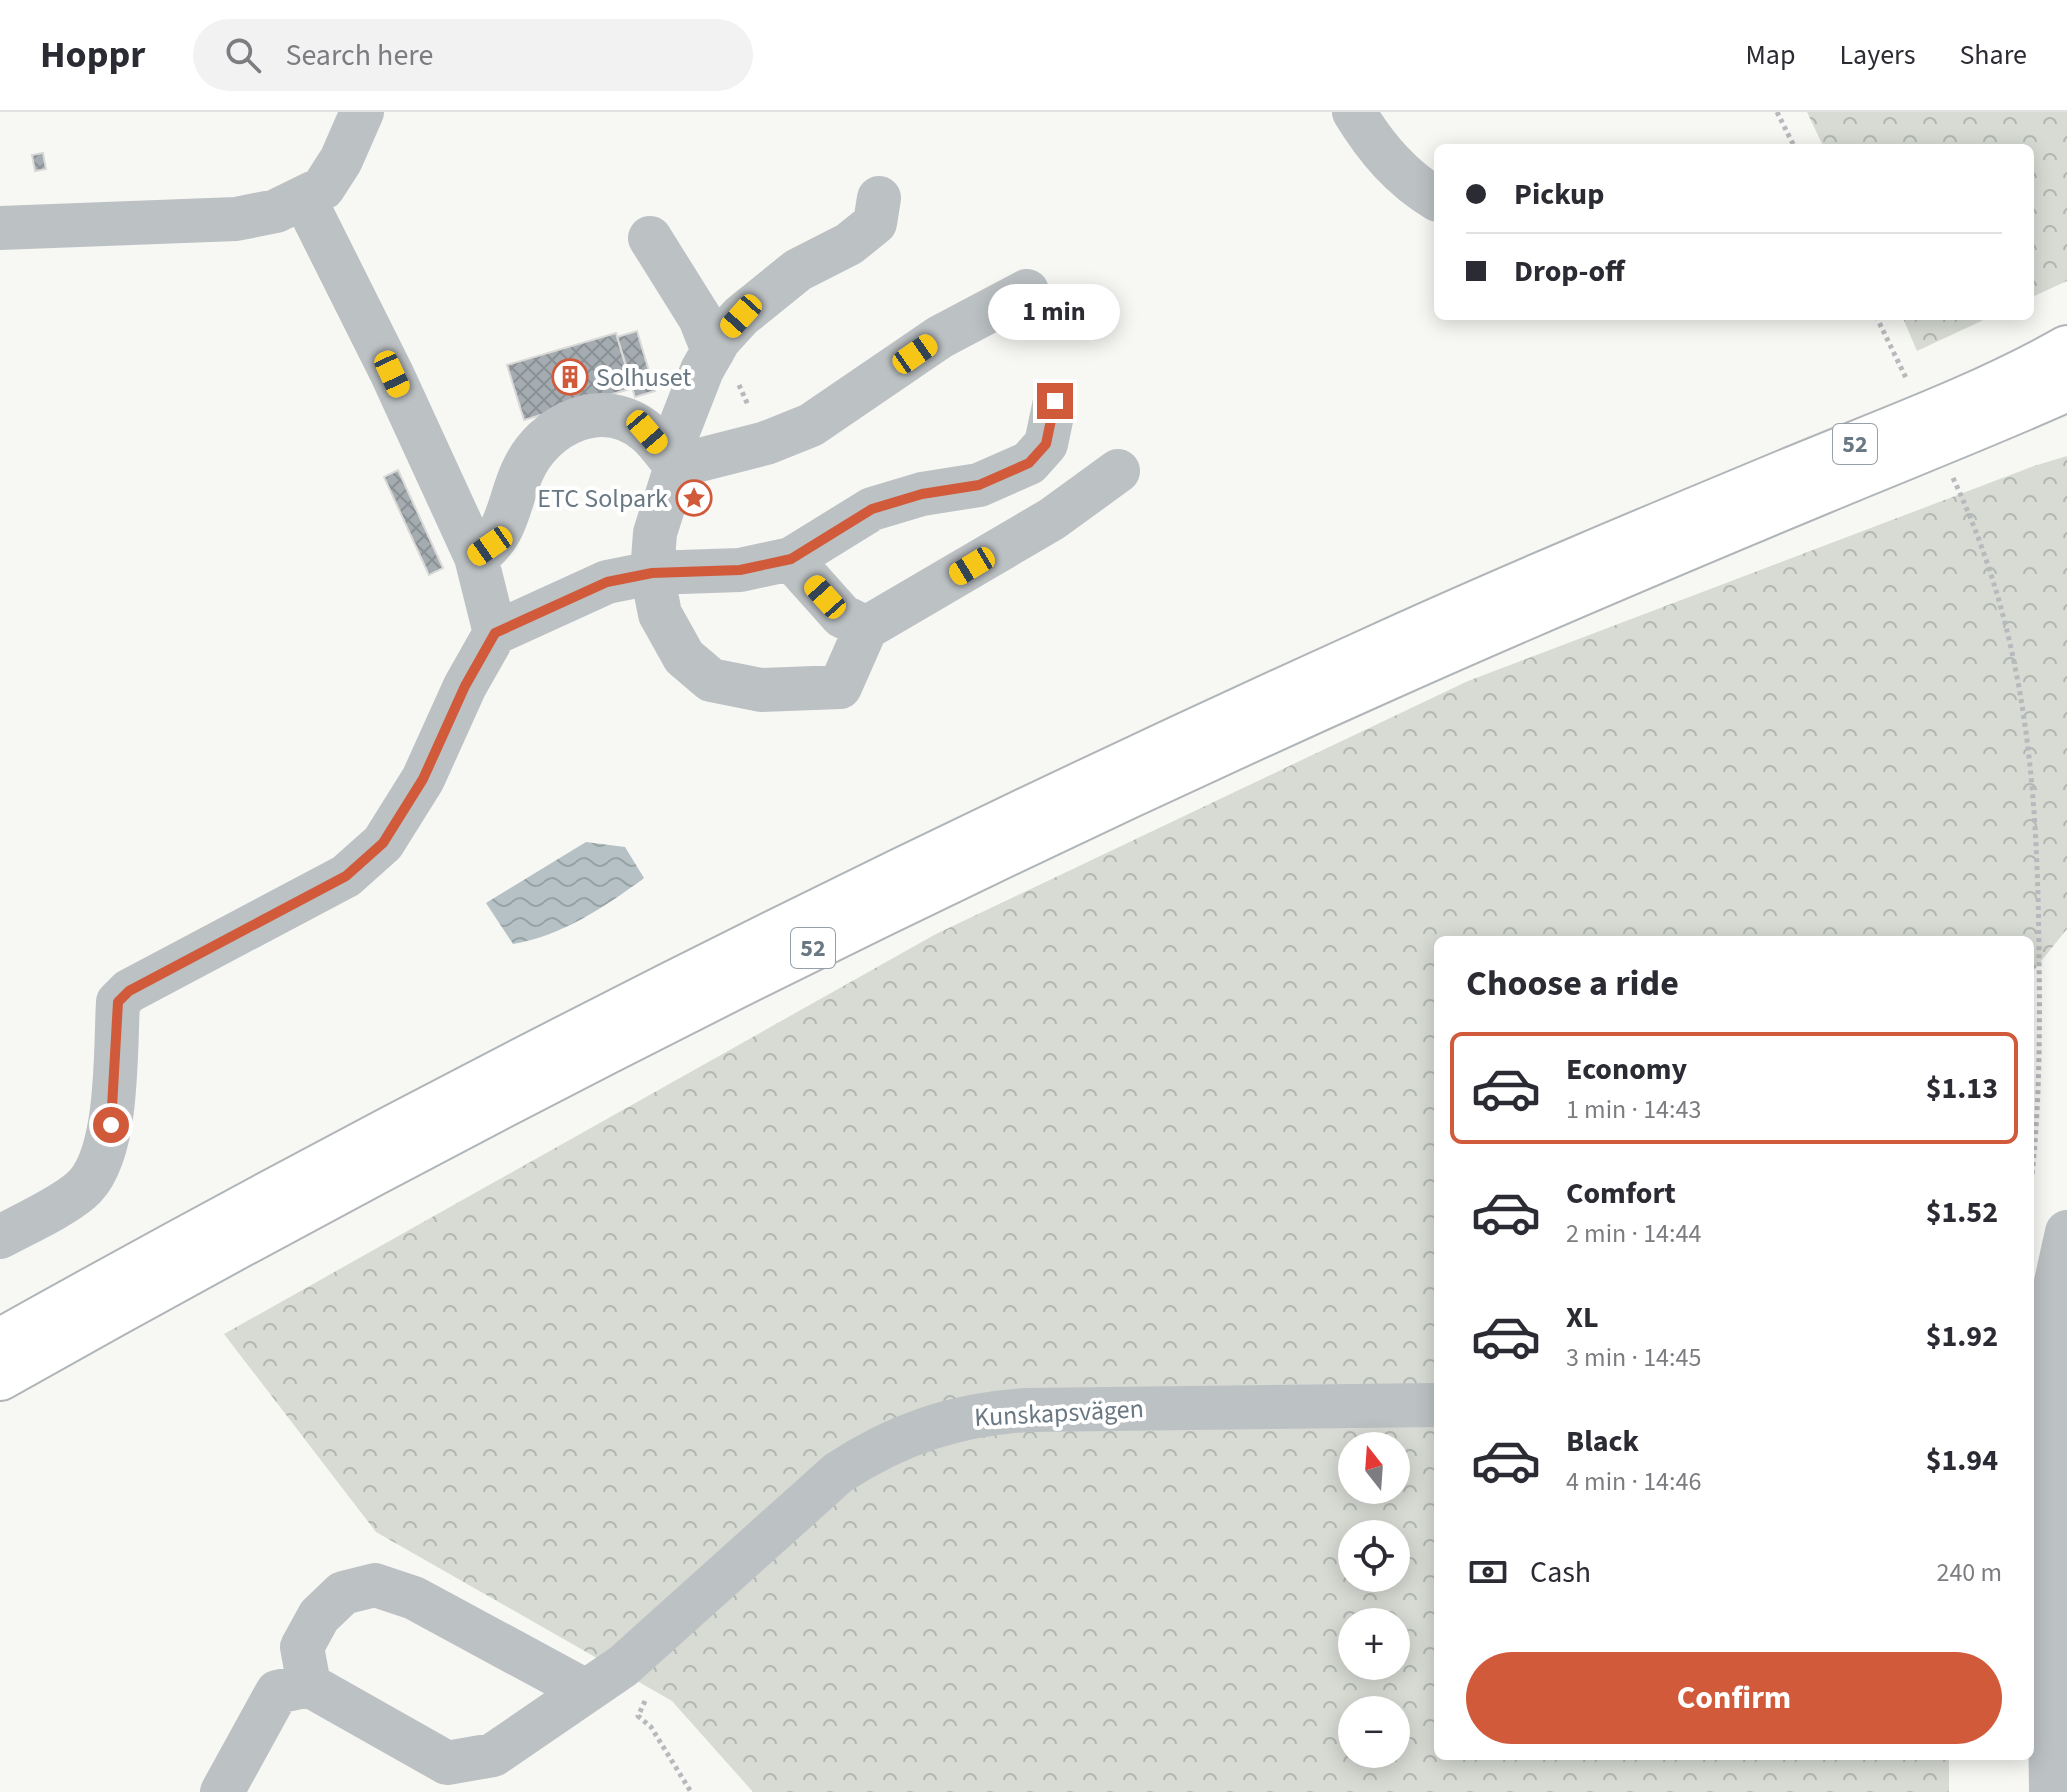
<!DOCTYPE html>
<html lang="en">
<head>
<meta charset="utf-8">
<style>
	:root { --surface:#fff; --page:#f2f2f3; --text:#2b2b33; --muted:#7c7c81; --line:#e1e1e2; --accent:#d15a3b }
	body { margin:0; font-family:"Source Sans 3",sans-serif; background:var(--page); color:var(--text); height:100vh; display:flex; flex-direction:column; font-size:30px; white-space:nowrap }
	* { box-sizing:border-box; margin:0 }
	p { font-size:26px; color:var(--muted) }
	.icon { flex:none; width:44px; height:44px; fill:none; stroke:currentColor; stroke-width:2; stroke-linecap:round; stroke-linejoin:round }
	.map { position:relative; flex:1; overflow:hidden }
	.sheet { position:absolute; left:1434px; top:824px; width:600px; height:824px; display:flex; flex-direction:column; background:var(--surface); border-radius:12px; box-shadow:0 4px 20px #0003 }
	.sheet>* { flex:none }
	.top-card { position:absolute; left:1434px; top:32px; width:600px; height:176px; border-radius:12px; box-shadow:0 4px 20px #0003; display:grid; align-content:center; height:176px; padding:0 32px; background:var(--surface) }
	.needle { width:52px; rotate:343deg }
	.buttons { position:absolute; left:1338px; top:1320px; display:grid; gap:16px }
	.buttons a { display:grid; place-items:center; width:72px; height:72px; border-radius:50%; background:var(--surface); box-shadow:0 4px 20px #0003; font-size:40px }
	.end { position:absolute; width:36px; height:36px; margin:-18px; border:10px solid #d15a3b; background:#fff; box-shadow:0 0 0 4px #fff }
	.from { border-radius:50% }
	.bubble { position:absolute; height:56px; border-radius:28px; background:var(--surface); box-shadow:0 4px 20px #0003; font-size:26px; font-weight:700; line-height:56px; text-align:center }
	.car { position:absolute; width:24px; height:48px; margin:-24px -12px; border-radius:10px; box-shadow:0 0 6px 2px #0007; background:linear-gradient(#f5c518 24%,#345 0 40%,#f5c518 0 76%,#345 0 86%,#f5c518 0) }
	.top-card b { display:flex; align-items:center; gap:28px; height:76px; font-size:30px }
	.top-card b+b { border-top:2px solid var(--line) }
	.top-card i { width:20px; height:20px; background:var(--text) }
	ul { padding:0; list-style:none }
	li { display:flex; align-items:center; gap:24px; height:112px; margin:0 16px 12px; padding:0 16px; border:4px solid transparent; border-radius:12px }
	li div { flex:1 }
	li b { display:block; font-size:30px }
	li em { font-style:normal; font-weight:700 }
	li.current { border-color:var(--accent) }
	li>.icon { width:72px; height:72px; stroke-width:1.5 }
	h2 { padding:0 32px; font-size:36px; line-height:96px }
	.pay { display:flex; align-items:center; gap:20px; height:88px; padding:0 32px; font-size:30px }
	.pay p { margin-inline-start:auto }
	.action { display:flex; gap:16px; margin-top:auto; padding:16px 32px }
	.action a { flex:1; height:92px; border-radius:48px; background:var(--accent); color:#fff; font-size:32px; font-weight:700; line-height:92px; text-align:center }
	header { display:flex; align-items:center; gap:48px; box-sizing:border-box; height:112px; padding:0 40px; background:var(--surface); border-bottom:2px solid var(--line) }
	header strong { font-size:38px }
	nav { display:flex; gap:44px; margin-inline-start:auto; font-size:28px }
	.search { width:560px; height:72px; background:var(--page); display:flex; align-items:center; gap:20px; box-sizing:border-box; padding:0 28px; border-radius:44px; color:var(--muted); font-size:30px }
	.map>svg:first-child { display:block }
</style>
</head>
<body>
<header>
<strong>Hoppr</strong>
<div class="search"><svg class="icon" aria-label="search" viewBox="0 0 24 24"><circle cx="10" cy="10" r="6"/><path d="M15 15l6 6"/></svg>Search here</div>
<nav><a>Map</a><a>Layers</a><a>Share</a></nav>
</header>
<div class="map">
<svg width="2067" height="1680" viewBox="0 0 2067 1680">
	<defs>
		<pattern id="forest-crowns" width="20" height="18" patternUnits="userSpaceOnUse" patternTransform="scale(2)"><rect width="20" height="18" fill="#d7dbd4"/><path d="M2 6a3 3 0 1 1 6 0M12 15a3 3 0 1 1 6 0" fill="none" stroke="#b2b6b1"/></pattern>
		<pattern id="water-waves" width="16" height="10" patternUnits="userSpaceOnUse" patternTransform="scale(2)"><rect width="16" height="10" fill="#b5c1c4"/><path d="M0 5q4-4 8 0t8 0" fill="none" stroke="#97a2a5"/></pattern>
		<pattern id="building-cross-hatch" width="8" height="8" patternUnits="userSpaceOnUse" patternTransform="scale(2)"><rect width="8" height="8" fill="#a4acb1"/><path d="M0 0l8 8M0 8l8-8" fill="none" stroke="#8a9195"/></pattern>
	</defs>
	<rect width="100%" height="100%" fill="#f7f7f4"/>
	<path fill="url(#forest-crowns)" fill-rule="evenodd" d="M1807,0H2067V169L2030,186V36H1824Z
		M1902,204H1992L1917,239Z
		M2067,344V817L2030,863V828H1438V1644H1949V1680H753L672,1589L376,1420L224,1222L936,822L1468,569L2034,354ZM1352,1334H1396V1378H1352ZM1352,1422H1396V1466H1352ZM1352,1510H1396V1554H1352ZM1352,1598H1396V1642H1352Z"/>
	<path fill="url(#water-waves)" d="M586,730L625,735L644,766C605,795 561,824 513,832L486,791Z"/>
	<path fill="url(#building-cross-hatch)" stroke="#d9d9d7" stroke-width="2" d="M43,41L46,57L35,59L32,43Z
		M637,219L655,279L635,285L617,225Z
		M616,221L633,276L524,308L507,253Z
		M398,358L443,456L429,463L384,365Z"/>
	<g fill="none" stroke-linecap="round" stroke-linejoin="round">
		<defs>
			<path id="major" d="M0,1229C446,979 903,750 1369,539C1509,475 1651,416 1793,357C1885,319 1980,285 2067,236
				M0,1266C449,1013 908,780 1378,570C1525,504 1674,441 1823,379C1904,345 1987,313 2067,277"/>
		</defs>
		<use href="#major" stroke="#b0b5b8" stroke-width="48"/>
		<path stroke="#b7babc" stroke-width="5" stroke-dasharray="4 4" stroke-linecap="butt" d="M1777,0L1795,36
			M1876,204L1907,268
			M739,273L748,293
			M1953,366C2026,522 2037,669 2039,838C2040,919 2040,1000 2030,1080
			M645,1589L638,1604L651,1615L691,1680"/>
		<path stroke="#bcc1c4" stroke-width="44" d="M1354,0C1376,36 1401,66 1438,88
			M0,116L236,107L276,99L323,76L341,48L362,0
			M650,126L700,206L713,239
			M476,445C509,422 507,394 522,360C543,312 603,282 648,321C658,330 667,343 676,354L766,331L811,313L940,225L1027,179
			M791,447L842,504L866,516L1052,407L1118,359
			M866,516L840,575L761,578L711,568L684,545L660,502L652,461L655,421L676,354L677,322L702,258L719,228L741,204L798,158L849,132L875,111L879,86
			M495,521L607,470L652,461L740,458L791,447L872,397L922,382L979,373L1029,351L1046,332L1055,289
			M0,1125C24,1112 60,1096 80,1079C120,1047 115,939 118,890L129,879L346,764L383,731L423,667L465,574L495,521L476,445L392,262L304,86
			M309,1573L302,1535L319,1504L343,1481L375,1473L414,1486L586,1579
			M222,1680L277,1580L309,1573L447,1651L493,1643L623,1554L838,1361C897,1322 957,1302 1027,1298L1438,1293
			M2051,1680L2046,1258L2056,1170L2067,1120"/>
		<use href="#major" stroke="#fff" stroke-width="44"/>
	</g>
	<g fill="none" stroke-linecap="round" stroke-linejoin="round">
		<path stroke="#d15a3b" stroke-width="10" d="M111,1013L118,890L129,879L346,764L383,731L423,667L465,574L495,521L607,470L652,461L740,458L791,447L872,397L922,382L979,373L1029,351L1046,332L1055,289"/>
	</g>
	<defs>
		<symbol id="building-ring" viewBox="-11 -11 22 22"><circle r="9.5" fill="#fff" stroke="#d15a3b" stroke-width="1.5"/><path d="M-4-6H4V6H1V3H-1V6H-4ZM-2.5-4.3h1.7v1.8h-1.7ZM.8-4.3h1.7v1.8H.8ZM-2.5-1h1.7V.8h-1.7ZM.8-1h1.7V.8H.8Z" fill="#d15a3b"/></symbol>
		<symbol id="sight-ring" viewBox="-11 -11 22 22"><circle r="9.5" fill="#fff" stroke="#d15a3b" stroke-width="1.5"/><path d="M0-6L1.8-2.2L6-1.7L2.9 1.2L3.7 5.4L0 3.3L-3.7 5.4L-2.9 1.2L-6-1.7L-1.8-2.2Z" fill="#d15a3b"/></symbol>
	</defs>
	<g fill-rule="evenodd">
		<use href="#building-ring" x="550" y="245" width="40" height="40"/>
		<use href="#sight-ring" x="674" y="366" width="40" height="40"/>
	</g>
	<g text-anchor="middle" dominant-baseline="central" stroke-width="8" stroke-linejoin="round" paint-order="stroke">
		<g fill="#fff" stroke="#96a0a8" stroke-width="2">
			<rect x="1833" y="312" width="44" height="40" rx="6"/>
			<rect x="791" y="816" width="44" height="40" rx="6"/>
		</g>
		<g font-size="24" font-weight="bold" fill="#697882">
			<text x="1855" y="332">52</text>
			<text x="813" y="836">52</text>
		</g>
		<g font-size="26" fill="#697882" stroke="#fff" text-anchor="start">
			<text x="596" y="265">Solhuset</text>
			<text x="668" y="386" text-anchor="end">ETC Solpark</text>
		</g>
		<g font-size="26" fill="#697882" stroke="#fff">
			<text transform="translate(1059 1301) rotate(-3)">Kunskapsvägen</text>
		</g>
	</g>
</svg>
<div class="buttons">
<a><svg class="needle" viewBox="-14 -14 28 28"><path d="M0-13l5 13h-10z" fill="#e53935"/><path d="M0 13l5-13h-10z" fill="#7c7c81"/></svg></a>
<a><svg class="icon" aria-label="locate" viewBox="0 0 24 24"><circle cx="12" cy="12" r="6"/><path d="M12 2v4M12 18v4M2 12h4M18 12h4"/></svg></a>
<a>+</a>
<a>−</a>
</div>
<i class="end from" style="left:111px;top:1013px"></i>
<i class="end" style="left:1055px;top:289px"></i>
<div class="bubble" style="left:988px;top:172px;width:132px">1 min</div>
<i class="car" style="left:741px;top:204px;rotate:222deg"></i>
<i class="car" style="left:915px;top:242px;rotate:55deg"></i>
<i class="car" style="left:392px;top:262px;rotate:155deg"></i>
<i class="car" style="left:647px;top:320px;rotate:139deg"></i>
<i class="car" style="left:490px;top:434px;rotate:235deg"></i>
<i class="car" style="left:972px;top:454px;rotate:239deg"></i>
<i class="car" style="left:825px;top:485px;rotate:318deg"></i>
<div class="top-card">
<b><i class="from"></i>Pickup</b>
<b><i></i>Drop-off</b>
</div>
<section class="sheet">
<h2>Choose a ride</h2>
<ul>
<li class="current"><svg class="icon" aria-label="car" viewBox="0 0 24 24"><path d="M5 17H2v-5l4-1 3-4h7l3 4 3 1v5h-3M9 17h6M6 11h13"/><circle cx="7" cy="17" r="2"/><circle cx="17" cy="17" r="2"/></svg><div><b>Economy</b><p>1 min · 14:43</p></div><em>$1.13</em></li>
<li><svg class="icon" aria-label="car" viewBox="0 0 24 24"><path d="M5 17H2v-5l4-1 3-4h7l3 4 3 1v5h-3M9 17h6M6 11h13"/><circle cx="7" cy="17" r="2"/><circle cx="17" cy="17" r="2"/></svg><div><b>Comfort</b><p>2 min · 14:44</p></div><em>$1.52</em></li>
<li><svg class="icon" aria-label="car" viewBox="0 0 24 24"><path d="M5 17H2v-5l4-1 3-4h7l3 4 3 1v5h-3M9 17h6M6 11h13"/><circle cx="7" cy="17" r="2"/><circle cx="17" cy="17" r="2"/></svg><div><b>XL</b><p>3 min · 14:45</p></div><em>$1.92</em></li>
<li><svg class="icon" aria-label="car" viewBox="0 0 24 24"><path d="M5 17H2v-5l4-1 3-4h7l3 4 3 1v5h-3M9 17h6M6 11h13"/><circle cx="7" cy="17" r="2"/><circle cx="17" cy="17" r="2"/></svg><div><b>Black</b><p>4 min · 14:46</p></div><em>$1.94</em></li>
</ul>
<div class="pay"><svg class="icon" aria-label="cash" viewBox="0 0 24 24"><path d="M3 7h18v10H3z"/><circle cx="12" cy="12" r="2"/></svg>Cash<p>240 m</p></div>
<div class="action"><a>Confirm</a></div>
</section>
</div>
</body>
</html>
